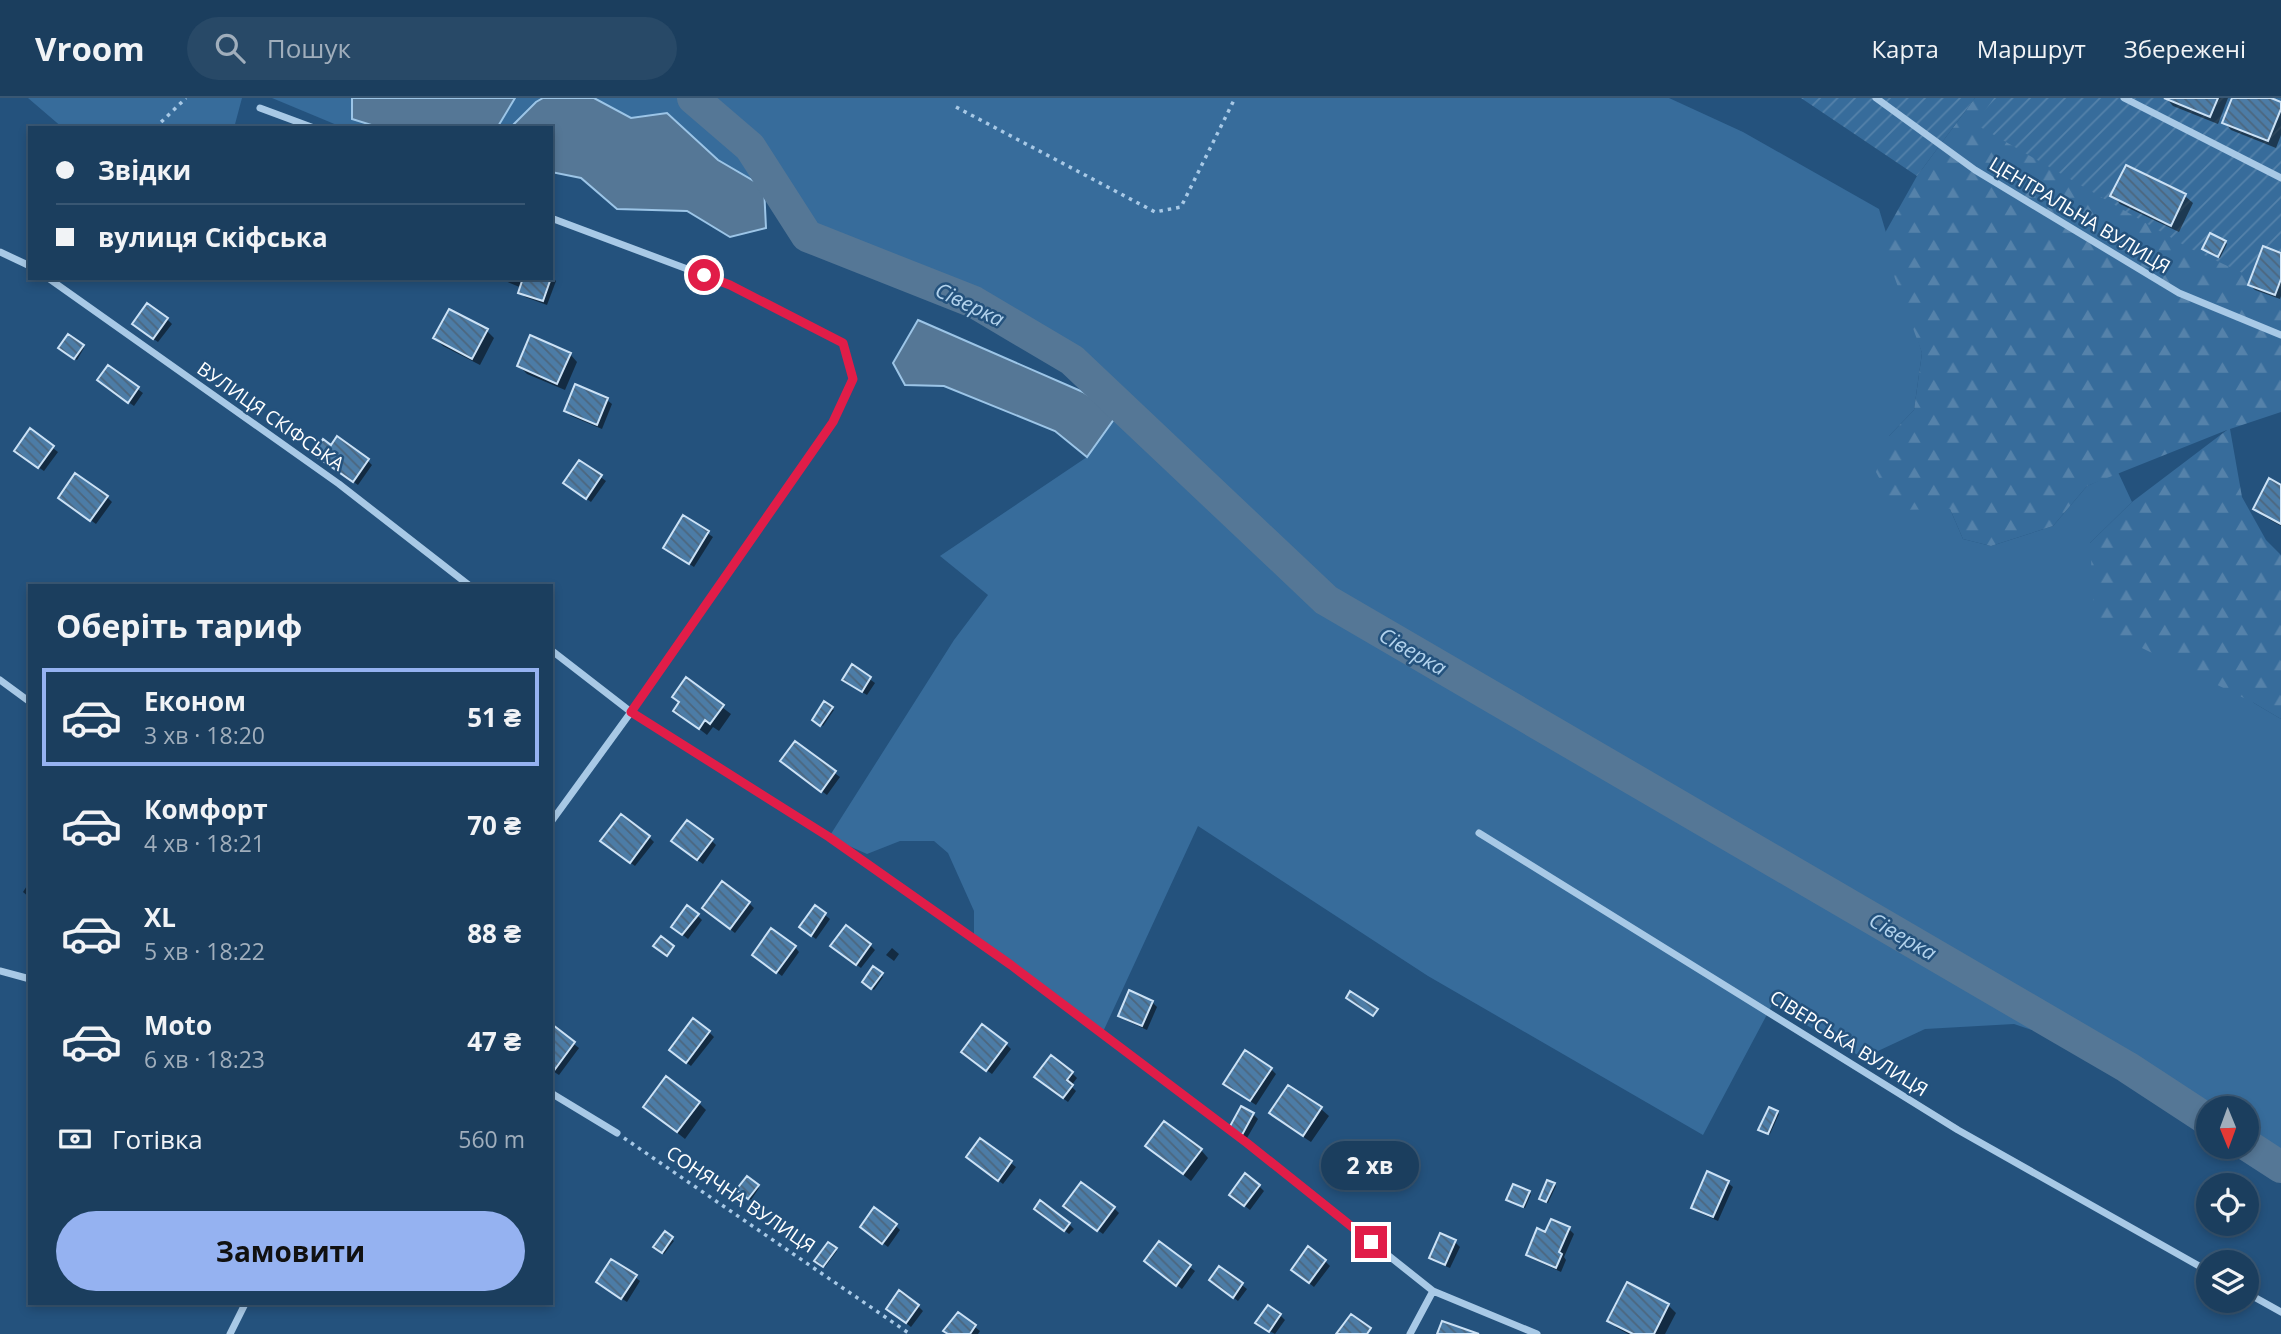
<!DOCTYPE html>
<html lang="uk">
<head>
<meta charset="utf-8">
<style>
	:root { --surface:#1b3e5e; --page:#284967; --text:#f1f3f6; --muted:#a0aebc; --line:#395773; --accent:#95b2f1 }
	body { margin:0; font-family:"Open Sans",sans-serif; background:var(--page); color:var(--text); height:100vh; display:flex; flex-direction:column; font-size:26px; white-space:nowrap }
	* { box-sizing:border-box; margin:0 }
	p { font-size:23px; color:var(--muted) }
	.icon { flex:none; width:38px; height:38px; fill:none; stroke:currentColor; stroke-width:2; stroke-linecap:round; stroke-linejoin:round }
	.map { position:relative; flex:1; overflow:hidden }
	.side { position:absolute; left:28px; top:486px; width:525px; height:721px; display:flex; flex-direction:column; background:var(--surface); border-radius:0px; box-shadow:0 4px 10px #0003,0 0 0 2px var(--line) }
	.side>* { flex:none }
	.hud { position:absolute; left:28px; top:28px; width:525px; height:154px; border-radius:0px; box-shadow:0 4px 10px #0003,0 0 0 2px var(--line); display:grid; align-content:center; height:154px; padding:0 28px; background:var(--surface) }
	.needle { width:46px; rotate:179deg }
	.buttons { position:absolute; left:2196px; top:998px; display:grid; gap:14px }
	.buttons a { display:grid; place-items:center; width:63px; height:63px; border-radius:50%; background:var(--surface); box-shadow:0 4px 10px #0003,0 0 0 2px var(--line); font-size:35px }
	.end { position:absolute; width:32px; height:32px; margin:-16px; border:9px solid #e11d48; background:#fff; box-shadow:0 0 0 4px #fff }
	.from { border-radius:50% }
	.bubble { position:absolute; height:49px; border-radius:24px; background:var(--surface); box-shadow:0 4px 10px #0003,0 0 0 2px var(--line); font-size:23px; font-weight:700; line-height:49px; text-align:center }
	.hud b { display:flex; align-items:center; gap:24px; height:66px; font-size:26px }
	.hud b+b { border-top:2px solid var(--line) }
	.hud i { width:18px; height:18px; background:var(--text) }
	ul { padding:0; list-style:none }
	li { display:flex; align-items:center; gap:21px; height:98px; margin:0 14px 10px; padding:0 14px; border:4px solid transparent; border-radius:0px }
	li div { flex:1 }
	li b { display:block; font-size:26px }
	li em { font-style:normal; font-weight:700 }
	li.on { border-color:var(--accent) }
	li>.icon { width:63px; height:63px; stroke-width:1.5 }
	h2 { padding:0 28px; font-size:32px; line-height:84px }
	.pay { display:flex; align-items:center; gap:18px; height:77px; padding:0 28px; font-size:26px }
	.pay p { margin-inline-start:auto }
	.primary-button { display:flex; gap:14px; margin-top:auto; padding:14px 28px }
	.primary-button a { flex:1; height:80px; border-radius:42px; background:var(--accent); color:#111; font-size:28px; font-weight:700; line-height:80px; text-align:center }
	header { display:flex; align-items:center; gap:42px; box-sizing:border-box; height:98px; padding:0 35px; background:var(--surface); border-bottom:2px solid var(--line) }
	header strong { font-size:33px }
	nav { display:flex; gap:38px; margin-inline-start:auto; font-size:24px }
	.search { width:490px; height:63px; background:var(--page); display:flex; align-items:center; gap:18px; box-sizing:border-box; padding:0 24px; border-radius:38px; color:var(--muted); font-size:26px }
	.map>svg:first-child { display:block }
</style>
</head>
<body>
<header>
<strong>Vroom</strong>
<div class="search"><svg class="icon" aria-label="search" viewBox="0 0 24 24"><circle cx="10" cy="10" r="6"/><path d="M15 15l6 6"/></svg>Пошук</div>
<nav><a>Карта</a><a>Маршрут</a><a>Збережені</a></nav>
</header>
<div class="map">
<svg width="2281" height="1236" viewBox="0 0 2281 1236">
	<defs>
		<pattern id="forest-firs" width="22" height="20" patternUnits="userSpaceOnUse" patternTransform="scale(1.75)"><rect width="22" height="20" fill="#376c9b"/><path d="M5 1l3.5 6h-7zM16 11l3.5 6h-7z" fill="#5582aa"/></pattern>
		<pattern id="garden-furrows" width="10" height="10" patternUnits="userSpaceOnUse" patternTransform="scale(1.75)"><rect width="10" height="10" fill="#376c9b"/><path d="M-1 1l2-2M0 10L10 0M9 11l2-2" fill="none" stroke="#5582aa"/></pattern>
		<pattern id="building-back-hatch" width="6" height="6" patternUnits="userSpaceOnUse" patternTransform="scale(1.75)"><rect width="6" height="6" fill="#4c7ca6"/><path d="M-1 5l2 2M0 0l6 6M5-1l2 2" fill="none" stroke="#4c667e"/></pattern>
	</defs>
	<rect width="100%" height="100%" fill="#24527d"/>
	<path fill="#376c9b" d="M28,0H242L234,30H63Z
		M272,0H543L536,4L510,30H344Z
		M594,0H1669L1743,34L1879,111L1922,255L1914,312L1889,338L1950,411L1963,441L1991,448L2053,428L2087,388L2118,374L2132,404L2090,445L2254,605L2281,621V1069L2247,1047V1010H2208V1022L2197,1014L2162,982L2067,944L2014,926L1925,931L1863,960L1772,907L1703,1037L1428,878L1198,728L1102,936L974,840V813L948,755L934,743H900L867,756L829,739L954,542L988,497L940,458L1087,359L1130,299L1072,262L974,204L807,138L764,89L718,62L667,15L631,20Z"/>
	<path fill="url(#forest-firs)" d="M1975,0H2281V314L2230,331L2242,399L2266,442L2281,457V621L2254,605L2095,527L2090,445L2132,404L2227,332L2087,388L2053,428L1991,448L1963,441L1950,411L1896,412L1876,374L1889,338L1914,312L1922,255L1881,142L1917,78Z"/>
	<path fill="url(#garden-furrows)" d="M1801,0H1975L1917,78Z
		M1994,0H2281V193L2189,150L1975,26Z"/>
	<path fill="#557796" stroke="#9cc5e7" stroke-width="2" d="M352,0H515L497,30H381L352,21Z
		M543,0H594L631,20L667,15L718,62L764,89L766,130L730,139L687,113L617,111L581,80L551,74V30H510L536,4Z
		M918,222L1083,294L1117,317L1087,359L1055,333L944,288L905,287L893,265Z"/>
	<path fill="#0007" d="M2166,0H2228L2218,26L2173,8Z
		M2233,0H2266L2281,6V37L2276,50L2231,32L2224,24Z
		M2127,69L2185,98L2193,105L2179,134L2120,106L2113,98Z
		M2225,144L2227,146L2220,160L2204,151Z
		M2281,157V198L2280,201L2255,192L2250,187Z
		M551,178L556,183L547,207L525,199L520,194L522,190L498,180H551Z
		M167,221L172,226L158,244L139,231Z
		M487,233L494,240L480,267L443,248L435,240Z
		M83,249L84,250L77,262L62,251Z
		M570,256L577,264L565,292L527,276L519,268Z
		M108,269L143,295L134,308L104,287Z
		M576,289L607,302L612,306L602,331L571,318L566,313Z
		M31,333L58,354L44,373L21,358Z
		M331,349L367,362L372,367L358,387L320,360Z
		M580,364L606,383L591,404L565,385Z
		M2281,389V428L2263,418L2255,411Z
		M107,399L112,404L96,426L65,404Z
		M684,419L713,439L694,469L665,450Z
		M853,569L875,585L867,597L849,586Z
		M686,582L731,616L719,633L713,629L707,637L675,612L681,605Z
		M825,606L834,612L823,628L816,624Z
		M795,646L840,679L827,697L787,668Z
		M649,739L654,744L635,768L607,748Z
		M712,743L716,747L703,766L678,748Z
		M30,783V800L23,794Z
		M749,805L754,810L735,835L709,815Z
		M815,809L830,821L816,841L806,834Z
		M697,817L702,822L688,841L678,833Z
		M870,847L875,852L861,870L837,853Z
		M795,849L799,854L782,878L759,861Z
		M892,850L899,856L894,863L886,857Z
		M874,871L883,879L874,892L864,884Z
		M1152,904L1157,909L1147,932L1125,922L1120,917Z
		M553,930L579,950L559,977L551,972V932Z
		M709,934L714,939L691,968L676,957Z
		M1006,946L1011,951L992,976L968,959Z
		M1271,971L1276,976L1256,1007L1230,990Z
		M1072,975L1077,980L1071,988L1076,993L1068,1004L1041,984Z
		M1289,989L1321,1011L1329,1018L1311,1044L1279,1023L1271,1015Z
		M699,1005L706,1012L685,1041L645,1009Z
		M1777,1014L1779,1016L1770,1036L1762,1033Z
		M1253,1016L1258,1021L1247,1040L1236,1034Z
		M981,1042L1016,1069L1003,1086L973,1063Z
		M1147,1048L1201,1052L1208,1060L1191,1083Z
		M747,1081L759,1090L751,1102L738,1092Z
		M1728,1085L1733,1089L1718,1123L1698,1114L1693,1109Z
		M1554,1086L1556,1088L1548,1105L1543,1103L1541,1101Z
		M1259,1088L1264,1093L1250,1112L1236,1101Z
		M1529,1094L1531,1096L1525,1110L1510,1104Z
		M1114,1110L1119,1115L1103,1136L1070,1112Z
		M1041,1115L1069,1126L1074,1131L1069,1136Z
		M895,1127L900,1132L888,1149L867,1133Z
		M1569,1131L1574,1136L1564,1159L1566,1162L1561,1174L1533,1161L1528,1157L1546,1136Z
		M665,1136L674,1143L664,1156L656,1149Z
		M1441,1137L1455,1144L1460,1149L1450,1170L1436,1164L1431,1159Z
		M829,1146L837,1153L825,1169L817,1163Z
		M1159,1146L1195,1173L1182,1191L1151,1168Z
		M1325,1163L1330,1168L1314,1189L1298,1176Z
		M1220,1170L1247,1191L1238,1203L1216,1186Z
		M635,1179L640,1183L627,1204L603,1189Z
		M1668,1207L1676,1215L1665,1236H1628L1617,1230L1610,1223Z
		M918,1208L923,1213L911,1229L893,1215Z
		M958,1216L980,1233L978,1236H949Z
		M1280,1217L1285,1222L1275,1236L1262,1229Z"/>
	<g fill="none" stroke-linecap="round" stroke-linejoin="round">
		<path stroke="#557796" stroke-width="32" d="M693,0L750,49L807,138L974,204L1072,262L1326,502L2127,969L2208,1022
			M2247,1047L2281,1069"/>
	</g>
	<path fill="url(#building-back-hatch)" stroke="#cbe1f5" stroke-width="2" d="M2164,0H2218L2210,19Z
		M2232,0H2271L2281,4V11L2268,43L2222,25Z
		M2126,67L2186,96L2171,128L2110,98Z
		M2210,135L2226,143L2218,159L2202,151Z
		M2263,148L2281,155V181L2275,197L2248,187Z
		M523,180H551L543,203L518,195Z
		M147,205L168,220L153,241L132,226Z
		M449,211L488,231L472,261L433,240Z
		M68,236L84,247L74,261L58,250Z
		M530,237L571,255L557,286L517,268Z
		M108,267L139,289L128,305L97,282Z
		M575,286L608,300L597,327L564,313Z
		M30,330L54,348L38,370L14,353Z
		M337,338L369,361L353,384L313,356L323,341L331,347Z
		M579,362L602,377L586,401L563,385Z
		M75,375L108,398L90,423L58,400Z
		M2269,380L2281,387V426L2253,411Z
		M683,417L709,433L689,466L663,450Z
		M852,566L871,579L862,594L842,582Z
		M686,579L724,607L710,626L705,622L699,631L673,613L679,604L672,599Z
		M824,603L833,609L820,628L812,622Z
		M795,643L836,673L821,694L780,663Z
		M621,716L650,738L630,765L600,743Z
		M687,722L713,741L697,762L671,743Z
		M722,783L750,804L730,831L702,810Z
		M687,807L699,816L682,837L671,829Z
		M815,807L826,815L811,838L799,829Z
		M846,827L871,846L856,867L830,848Z
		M771,830L796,848L776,875L752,857Z
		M661,838L674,848L667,858L653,848Z
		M873,868L883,875L871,891L862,884Z
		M1129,892L1153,903L1142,928L1118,918Z
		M1350,893L1378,911L1373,918L1346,900Z
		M693,920L710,933L686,965L669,952Z
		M982,926L1007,945L986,973L961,954Z
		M553,927L575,944L553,974L551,973Z
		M1245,952L1272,970L1250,1003L1223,986Z
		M1051,957L1073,974L1067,982L1073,987L1063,1000L1034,979Z
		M666,978L700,1004L677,1034L643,1009Z
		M1288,987L1322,1009L1303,1038L1269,1015Z
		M1241,1008L1254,1015L1242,1037L1229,1030Z
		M1769,1009L1778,1013L1768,1036L1758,1032Z
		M1164,1023L1202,1051L1183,1076L1145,1048Z
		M980,1040L1012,1063L998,1083L966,1059Z
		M1707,1073L1729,1083L1713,1119L1691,1110Z
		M1245,1075L1260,1087L1244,1108L1229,1097Z
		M747,1078L759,1087L748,1101L736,1092Z
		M1547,1082L1555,1085L1546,1104L1539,1101Z
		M1081,1084L1115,1109L1097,1133L1063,1108Z
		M1513,1086L1530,1093L1523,1109L1506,1102Z
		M1040,1102L1070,1125L1064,1133L1034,1111Z
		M874,1109L897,1126L882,1146L860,1129Z
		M1551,1121L1570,1129L1559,1154L1562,1156L1556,1170L1526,1157L1537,1130L1545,1134Z
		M665,1133L673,1139L662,1155L653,1149Z
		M1440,1135L1456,1142L1445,1167L1429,1160Z
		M1159,1143L1191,1167L1176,1188L1144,1163Z
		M828,1144L837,1150L823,1169L814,1163Z
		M1308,1148L1326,1162L1309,1185L1291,1172Z
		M611,1161L637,1177L621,1201L596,1184Z
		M1219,1168L1243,1185L1233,1200L1209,1182Z
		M1627,1184L1669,1206L1654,1236H1633L1607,1223Z
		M899,1192L919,1207L906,1225L886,1211Z
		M1268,1207L1281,1216L1269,1234L1255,1225Z
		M958,1214L976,1227L970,1236H948L943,1233Z
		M1351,1216L1371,1230L1367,1236H1336Z
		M1442,1223L1479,1236H1437Z"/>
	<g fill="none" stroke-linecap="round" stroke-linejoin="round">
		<path stroke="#a8c9e6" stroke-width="3.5" stroke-dasharray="3.5 5" stroke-linecap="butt" d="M956,9L1155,114L1181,109L1235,0
			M155,30L186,0
			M624,1040L910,1236"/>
		<path stroke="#a8c9e6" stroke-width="7" d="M1876,0L1975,72L2179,195L2281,237
			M2124,0L2281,80
			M260,10L314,30
			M551,120L730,187L843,245L853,280L833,324L631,614L551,724
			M0,154L30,168
			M48,180L339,386L470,488
			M551,552L631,614L829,739L1011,867L1247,1045L1433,1193L1537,1236
			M0,582L30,604
			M1479,735L1958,1032L2208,1173
			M0,873L30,881
			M551,995L617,1035
			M2247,1195L2281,1214
			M230,1236L245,1206
			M1410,1236L1433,1193"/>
	</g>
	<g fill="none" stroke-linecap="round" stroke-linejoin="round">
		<path stroke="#e11d48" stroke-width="9" d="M704,177L730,187L843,245L853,281L833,324L631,614L829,739L1011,867L1247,1045L1371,1144"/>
	</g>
	<g text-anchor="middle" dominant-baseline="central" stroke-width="5" stroke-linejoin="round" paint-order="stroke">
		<g font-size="19" fill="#fff" stroke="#24527d">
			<text transform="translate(2080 117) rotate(31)">ЦЕНТРАЛЬНА ВУЛИЦЯ</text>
			<text transform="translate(271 318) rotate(35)">ВУЛИЦЯ СКІФСЬКА</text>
			<text transform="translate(1849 945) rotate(32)">СІВЕРСЬКА ВУЛИЦЯ</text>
			<text transform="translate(741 1101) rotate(34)">СОНЯЧНА ВУЛИЦЯ</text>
		</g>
		<g font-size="21" font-style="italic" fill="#b3d3ed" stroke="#24527d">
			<text transform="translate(970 206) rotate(26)">Сіверка</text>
			<text transform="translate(1413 553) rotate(30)">Сіверка</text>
			<text transform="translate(1903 838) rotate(30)">Сіверка</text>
		</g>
	</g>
</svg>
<div class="buttons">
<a><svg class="needle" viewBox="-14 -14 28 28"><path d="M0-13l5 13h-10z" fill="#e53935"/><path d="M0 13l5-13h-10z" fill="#a0aebc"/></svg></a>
<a><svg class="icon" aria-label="locate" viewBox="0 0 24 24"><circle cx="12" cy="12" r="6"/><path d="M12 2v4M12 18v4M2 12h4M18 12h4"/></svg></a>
<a><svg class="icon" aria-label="layers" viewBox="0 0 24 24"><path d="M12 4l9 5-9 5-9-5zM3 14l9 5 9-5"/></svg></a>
</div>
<i class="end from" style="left:704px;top:177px"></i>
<i class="end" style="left:1371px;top:1144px"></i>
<div class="bubble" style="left:1321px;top:1043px;width:98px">2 хв</div>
<div class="hud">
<b><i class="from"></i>Звідки</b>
<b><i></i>вулиця Скіфська</b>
</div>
<section class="side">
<h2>Оберіть тариф</h2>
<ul>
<li class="on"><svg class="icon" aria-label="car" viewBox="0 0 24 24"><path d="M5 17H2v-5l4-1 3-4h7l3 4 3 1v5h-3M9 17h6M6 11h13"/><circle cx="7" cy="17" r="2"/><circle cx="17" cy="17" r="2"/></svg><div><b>Економ</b><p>3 хв · 18:20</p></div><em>51 ₴</em></li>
<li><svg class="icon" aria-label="car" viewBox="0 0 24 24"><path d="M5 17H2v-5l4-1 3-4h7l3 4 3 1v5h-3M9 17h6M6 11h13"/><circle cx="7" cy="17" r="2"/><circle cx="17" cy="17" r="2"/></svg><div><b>Комфорт</b><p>4 хв · 18:21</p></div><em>70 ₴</em></li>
<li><svg class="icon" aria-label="car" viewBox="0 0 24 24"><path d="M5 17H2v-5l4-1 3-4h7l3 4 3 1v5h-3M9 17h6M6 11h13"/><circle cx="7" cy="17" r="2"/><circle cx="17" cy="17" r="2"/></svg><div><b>XL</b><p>5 хв · 18:22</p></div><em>88 ₴</em></li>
<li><svg class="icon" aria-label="car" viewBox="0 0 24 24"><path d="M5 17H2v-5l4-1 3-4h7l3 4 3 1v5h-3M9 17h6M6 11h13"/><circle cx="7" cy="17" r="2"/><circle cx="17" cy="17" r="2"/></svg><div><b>Moto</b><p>6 хв · 18:23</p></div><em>47 ₴</em></li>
</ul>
<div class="pay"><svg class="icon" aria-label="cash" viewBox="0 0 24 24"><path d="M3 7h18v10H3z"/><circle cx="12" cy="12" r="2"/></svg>Готівка<p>560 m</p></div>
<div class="primary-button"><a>Замовити</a></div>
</section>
</div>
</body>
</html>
